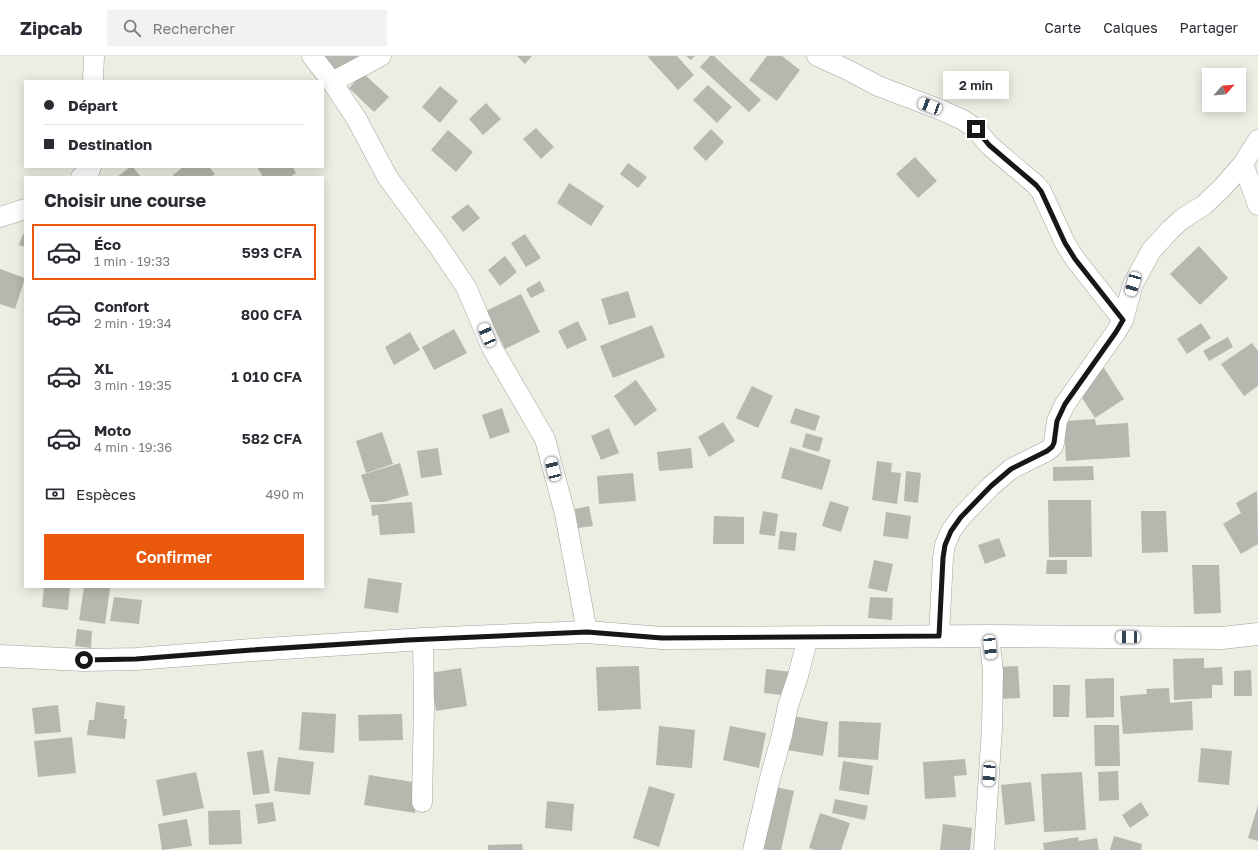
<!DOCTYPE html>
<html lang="fr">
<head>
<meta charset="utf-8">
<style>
	:root { --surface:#fff; --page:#f2f2f3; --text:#2b2b33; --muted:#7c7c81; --line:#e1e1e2; --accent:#ea580c }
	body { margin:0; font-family:"Golos Text",sans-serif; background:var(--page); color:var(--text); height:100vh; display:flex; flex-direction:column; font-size:15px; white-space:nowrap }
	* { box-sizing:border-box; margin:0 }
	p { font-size:13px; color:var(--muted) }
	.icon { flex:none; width:22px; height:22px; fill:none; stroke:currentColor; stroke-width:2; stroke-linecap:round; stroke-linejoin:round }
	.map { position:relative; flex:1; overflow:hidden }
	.panel { position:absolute; left:24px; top:120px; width:300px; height:412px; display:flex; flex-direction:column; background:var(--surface); border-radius:0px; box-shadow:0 2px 10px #0003 }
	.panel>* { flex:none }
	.top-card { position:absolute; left:24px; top:24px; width:300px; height:88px; border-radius:0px; box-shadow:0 2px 10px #0003; display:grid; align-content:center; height:88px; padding:0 20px; background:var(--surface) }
	.needle { width:26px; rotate:63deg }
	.tools { position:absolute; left:1202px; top:12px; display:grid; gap:8px }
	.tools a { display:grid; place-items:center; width:44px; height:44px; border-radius:0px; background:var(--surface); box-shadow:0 2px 10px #0003; font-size:20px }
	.end { position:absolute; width:18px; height:18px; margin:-9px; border:5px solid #171815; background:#fff; box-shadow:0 0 0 2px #fff }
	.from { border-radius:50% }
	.bubble { position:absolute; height:28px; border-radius:0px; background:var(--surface); box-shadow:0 2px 10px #0003; font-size:13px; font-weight:600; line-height:28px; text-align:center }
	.car { position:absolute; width:12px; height:24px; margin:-12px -6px; border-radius:5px; box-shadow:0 0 3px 1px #0007; background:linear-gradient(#fff 24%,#345 0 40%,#fff 0 76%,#345 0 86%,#fff 0) }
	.top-card b { display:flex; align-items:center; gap:14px; height:38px; font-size:15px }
	.top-card b+b { border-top:1px solid var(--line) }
	.top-card i { width:10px; height:10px; background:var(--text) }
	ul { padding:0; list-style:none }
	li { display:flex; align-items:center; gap:12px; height:56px; margin:0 8px 6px; padding:0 12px; border:2px solid transparent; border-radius:0px }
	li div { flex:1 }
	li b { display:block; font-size:15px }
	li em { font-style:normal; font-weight:600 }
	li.active { border-color:var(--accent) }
	li>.icon { width:36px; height:36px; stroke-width:1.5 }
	h2 { padding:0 20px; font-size:18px; line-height:48px }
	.pay { display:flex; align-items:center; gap:10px; height:44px; padding:0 20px; font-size:15px }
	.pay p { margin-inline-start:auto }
	.primary-button { display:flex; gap:8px; margin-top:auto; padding:8px 20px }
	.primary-button a { flex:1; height:46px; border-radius:0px; background:var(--accent); color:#fff; font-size:16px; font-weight:600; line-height:46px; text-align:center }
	header { display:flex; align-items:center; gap:24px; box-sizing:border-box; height:56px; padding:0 20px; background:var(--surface); border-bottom:1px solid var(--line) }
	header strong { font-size:19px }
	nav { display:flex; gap:22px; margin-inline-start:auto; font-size:14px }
	.search { width:280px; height:36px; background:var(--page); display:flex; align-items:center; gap:10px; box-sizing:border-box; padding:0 14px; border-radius:0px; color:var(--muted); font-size:15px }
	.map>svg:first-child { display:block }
</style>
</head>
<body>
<header>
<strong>Zipcab</strong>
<div class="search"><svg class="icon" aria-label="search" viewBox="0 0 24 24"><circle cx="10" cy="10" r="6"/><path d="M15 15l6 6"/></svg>Rechercher</div>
<nav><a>Carte</a><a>Calques</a><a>Partager</a></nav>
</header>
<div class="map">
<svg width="1258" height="794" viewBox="0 0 1258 794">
	<rect width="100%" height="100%" fill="#eceee4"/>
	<path fill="#b5b8ae" d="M316,0H359L333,21Z
		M517,0H532L525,8Z
		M649,0H677L694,19L678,34L648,1Z
		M686,0H695L691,4Z
		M710,0H714L761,44L749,56L700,11Z
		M767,0H782L800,14L777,45L749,24Z
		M363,17L389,41L374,56L349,32Z
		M708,29L732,51L717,67L693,44Z
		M440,30L458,45L440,67L422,51Z
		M486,47L501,63L483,79L469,63Z
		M536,72L554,91L541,103L523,83Z
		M711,73L724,86L706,105L693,92Z
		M448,74L473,96L456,116L431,94Z
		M915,101L937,125L918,142L896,118Z
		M628,107L647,121L638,132L620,118Z
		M130,111H133L141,121H117Z
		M183,111H209L215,118L211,121H174L173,119Z
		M257,111H293L296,117L290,121H263Z
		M569,127L604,150L591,170L557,147Z
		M468,148L480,162L463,176L451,161Z
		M23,178L25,179V191L19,189Z
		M525,178L541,202L526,211L511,187Z
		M1199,190L1228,222L1200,249L1170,218Z
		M505,200L517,216L500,230L488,214Z
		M0,213L25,222L15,253L0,248Z
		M540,225L545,235L531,242L526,233Z
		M628,235L636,261L609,269L601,243Z
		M521,238L540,276L505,293L486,255Z
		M578,265L587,284L567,293L558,275Z
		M1201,267L1211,282L1187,298L1177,283Z
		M652,269L665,301L613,322L600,290Z
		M454,273L467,297L434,314L422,291Z
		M410,276L420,294L394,309L385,291Z
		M1228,281L1233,291L1209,305L1203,295Z
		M1252,287L1258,295V330L1244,340L1221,308Z
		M1104,312L1124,343L1095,362L1075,331Z
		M636,324L657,354L635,370L614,340Z
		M752,330L773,340L758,372L736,362Z
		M502,352L510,376L490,383L482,359Z
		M795,352L820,360L815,375L790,367Z
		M1095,363L1096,369L1128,367L1130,401L1066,405L1064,365Z
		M723,366L735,385L709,401L698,381Z
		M609,372L619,397L601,404L591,380Z
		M382,376L393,408L366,417L356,385Z
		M806,377L823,382L819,396L802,391Z
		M790,391L831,404L822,434L781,422Z
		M438,392L442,419L421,422L417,395Z
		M691,392L693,412L659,415L657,396Z
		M877,405L892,407L891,416L901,417L897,448L872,444Z
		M400,407L409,439L384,446H370L361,419Z
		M1093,410L1094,424L1053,425V411Z
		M906,415L921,417L918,447L904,445Z
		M633,417L636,445L599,448L597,420Z
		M1257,435L1258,488L1241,498L1223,468L1241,457L1236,447Z
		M1048,444H1091L1092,501H1049Z
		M830,445L849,451L841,476L822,470Z
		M412,446L415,477L380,479L378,459L372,460L371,449Z
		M589,450L593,470L578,472L575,453Z
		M763,455L778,458L775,480L759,478Z
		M1141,455H1166L1168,496L1142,497Z
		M886,456L911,460L908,483L883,480Z
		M714,460L744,461V488H713Z
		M780,475L797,477L795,495L778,493Z
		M999,482L1006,500L985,508L978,489Z
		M874,504L893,508L887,536L868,532Z
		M1047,504H1067V518H1046Z
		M1192,509H1219L1221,557L1194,558Z
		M368,522L402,527L398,557L364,552Z
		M44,531H70L68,554L42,551Z
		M84,531L110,532L105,568L79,564Z
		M114,541L142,544L139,568L110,565Z
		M870,541L893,542L892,564L868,562Z
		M77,573L92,575L91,592L75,590Z
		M1204,602V612L1222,611L1223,629H1212V642L1174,644L1173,603Z
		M639,610L641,653L598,655L596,611Z
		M1018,610L1020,642L999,643L998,611Z
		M461,612L467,650L436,655L430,617Z
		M766,613L792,616L790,640L764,637Z
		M1251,614L1252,640H1234V615Z
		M1114,622V661L1086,662L1085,623Z
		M1053,629H1070L1069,661H1053Z
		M1169,632L1170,647L1192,645L1193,674L1123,678L1120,640L1147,638L1146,633Z
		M96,646L125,650L124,663H127L125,683L87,679L89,664H94Z
		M58,649L61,676L35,678L32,652Z
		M302,656L336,658L334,697L299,694Z
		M402,658L403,684L359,685L358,659Z
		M792,660L828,666L823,700L787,694Z
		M839,665L881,667L878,704L838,701Z
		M1094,669H1119L1120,710H1095Z
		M659,670L695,674L692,712L656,709Z
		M730,670L766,677L759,712L723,704Z
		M72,681L76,717L38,721L34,685Z
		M1201,692L1232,695L1229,729L1198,726Z
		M263,694L270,737L253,739L247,696Z
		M278,701L314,706L310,739L274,735Z
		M965,703L967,719L954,720L956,741L925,743L923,706Z
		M843,705L873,710L869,739L839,734Z
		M1118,715L1119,744L1099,745L1098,716Z
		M196,716L204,752L163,760L156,724Z
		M1082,716L1086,774L1044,776L1041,718Z
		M369,719L419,727L415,757L364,749Z
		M1031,726L1035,765L1005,769L1001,729Z
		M649,730L675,738L659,791L633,782Z
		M771,730L794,735L781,794H769L758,792Z
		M835,743L868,750L865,764L832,757Z
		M547,745L574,748L572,775L545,772Z
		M273,746L276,765L258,768L255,748Z
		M1141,746L1149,759L1130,772L1122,759Z
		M1258,749V785L1248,782Z
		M240,754L242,788L209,789L208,755Z
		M820,757L850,767L841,794H815L809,792Z
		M187,763L192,790L162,794L158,768Z
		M943,768L972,772L970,794H940Z
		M1114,780L1142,788L1141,794H1110Z
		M1078,781L1079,785L1097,782L1099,794H1044L1043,787Z
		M522,788L523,794H488V789Z"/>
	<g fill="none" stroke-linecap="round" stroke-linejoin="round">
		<defs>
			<path id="minor" d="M312,0L332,26L356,62L388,122L439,191L466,231L492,292L545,383L565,458L587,576
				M817,0L848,14L878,30L941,54L963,64L976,73L989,89L1036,129L1041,135L1065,187L1075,203L1123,264
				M93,25L94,0
				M332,26L381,0
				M1243,108L1258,149
				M81,121L89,116L91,111
				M0,161L25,153
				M939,580L943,502L945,489L951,475L961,461L991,430L1011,413L1047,395L1052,391L1054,387L1057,365L1065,348L1116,276L1123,264L1133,228L1151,195L1170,174L1182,163L1204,149L1222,132L1243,108L1258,84
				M422,746L424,648L423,583
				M753,794L769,726L782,679L788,650L798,620L808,581
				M984,794L992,672L993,615L989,580"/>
			<path id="tertiary" d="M0,600L84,604L136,603L252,594L423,583L587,576L662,582L989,580L1222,582L1258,578"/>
		</defs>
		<use href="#minor" stroke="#a1a39a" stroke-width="21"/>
		<use href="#tertiary" stroke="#a1a39a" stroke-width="23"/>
		<use href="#minor" stroke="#fff" stroke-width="20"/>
		<use href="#tertiary" stroke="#fff" stroke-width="22"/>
	</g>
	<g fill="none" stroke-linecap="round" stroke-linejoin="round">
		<path stroke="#171815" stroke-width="5" d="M84,604L136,603L252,594L408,584L587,576L662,582L939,580L943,502L945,489L951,475L961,461L991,430L1011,413L1047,395L1052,391L1054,387L1057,365L1065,348L1116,276L1123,264L1075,203L1065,187L1041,135L1036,129L989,89L976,73"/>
	</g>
</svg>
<div class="tools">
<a><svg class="needle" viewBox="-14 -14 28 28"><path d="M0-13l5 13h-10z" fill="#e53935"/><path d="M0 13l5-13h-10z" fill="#7c7c81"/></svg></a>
</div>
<i class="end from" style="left:84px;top:604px"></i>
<i class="end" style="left:976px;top:73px"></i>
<div class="bubble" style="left:943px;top:15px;width:66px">2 min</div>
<i class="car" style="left:930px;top:50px;rotate:291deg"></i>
<i class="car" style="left:1133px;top:228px;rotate:196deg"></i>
<i class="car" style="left:487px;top:279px;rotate:337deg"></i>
<i class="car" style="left:553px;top:413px;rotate:346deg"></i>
<i class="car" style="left:1128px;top:581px;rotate:271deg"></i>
<i class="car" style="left:990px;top:591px;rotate:174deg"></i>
<i class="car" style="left:989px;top:718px;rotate:184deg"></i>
<div class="top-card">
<b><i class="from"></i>Départ</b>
<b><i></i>Destination</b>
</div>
<section class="panel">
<h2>Choisir une course</h2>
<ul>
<li class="active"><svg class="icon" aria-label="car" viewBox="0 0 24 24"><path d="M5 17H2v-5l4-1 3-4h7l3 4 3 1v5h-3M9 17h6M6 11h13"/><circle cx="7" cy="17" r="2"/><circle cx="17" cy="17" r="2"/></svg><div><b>Éco</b><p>1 min · 19:33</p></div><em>593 CFA</em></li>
<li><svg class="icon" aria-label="car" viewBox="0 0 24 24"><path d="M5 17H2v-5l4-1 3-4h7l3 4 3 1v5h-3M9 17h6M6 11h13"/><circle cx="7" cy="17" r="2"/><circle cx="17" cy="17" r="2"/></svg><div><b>Confort</b><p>2 min · 19:34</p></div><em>800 CFA</em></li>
<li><svg class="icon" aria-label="car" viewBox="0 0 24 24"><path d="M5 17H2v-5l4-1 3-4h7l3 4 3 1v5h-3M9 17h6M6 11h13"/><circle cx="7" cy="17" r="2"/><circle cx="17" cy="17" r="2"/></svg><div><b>XL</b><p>3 min · 19:35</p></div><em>1 010 CFA</em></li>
<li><svg class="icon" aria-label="car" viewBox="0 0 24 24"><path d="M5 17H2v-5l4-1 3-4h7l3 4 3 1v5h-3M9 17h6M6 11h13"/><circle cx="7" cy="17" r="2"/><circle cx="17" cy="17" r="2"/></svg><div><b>Moto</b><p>4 min · 19:36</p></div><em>582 CFA</em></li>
</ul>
<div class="pay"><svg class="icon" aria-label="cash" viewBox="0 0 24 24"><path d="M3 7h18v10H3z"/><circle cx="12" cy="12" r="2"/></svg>Espèces<p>490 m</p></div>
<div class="primary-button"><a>Confirmer</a></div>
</section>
</div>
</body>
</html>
